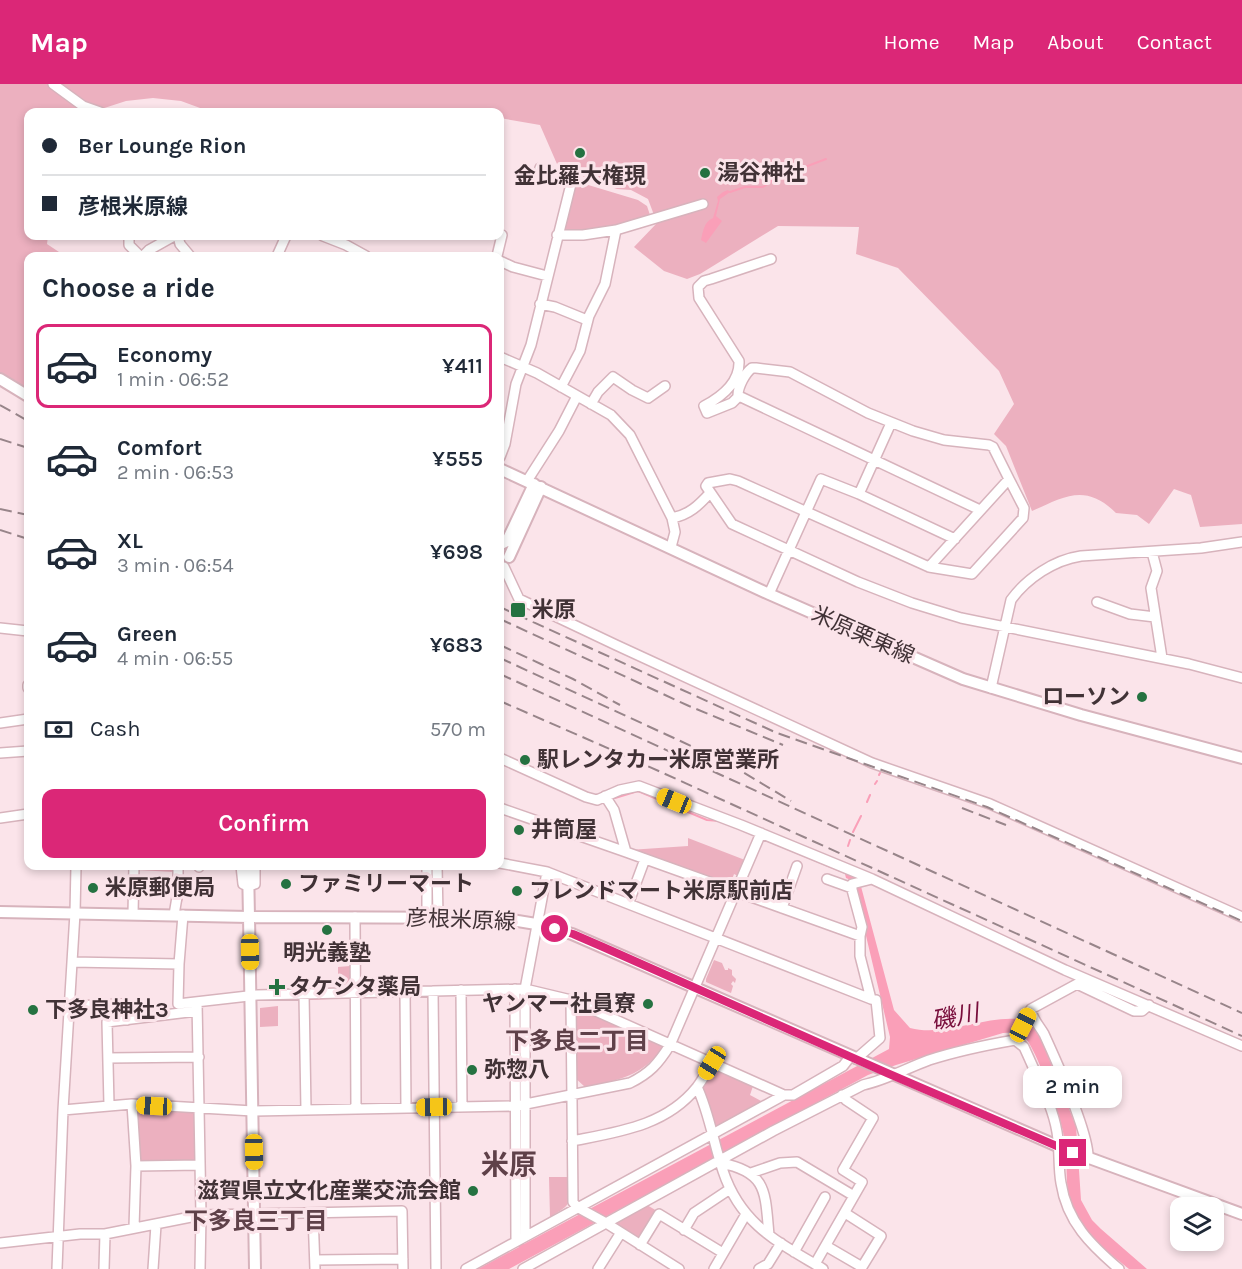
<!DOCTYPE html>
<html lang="en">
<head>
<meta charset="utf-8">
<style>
	:root { --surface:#fff; --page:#f6f6f7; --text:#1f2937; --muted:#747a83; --line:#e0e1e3; --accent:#db2777 }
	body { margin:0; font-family:Karla,"Noto Sans JP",sans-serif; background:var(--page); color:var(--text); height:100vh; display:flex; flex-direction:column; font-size:22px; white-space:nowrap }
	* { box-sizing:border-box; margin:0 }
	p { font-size:20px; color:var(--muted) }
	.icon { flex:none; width:33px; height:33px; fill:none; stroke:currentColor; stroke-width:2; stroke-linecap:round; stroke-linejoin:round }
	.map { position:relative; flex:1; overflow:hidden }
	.sheet { position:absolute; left:24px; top:168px; width:480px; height:618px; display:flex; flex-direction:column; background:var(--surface); border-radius:12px; box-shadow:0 3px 9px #0003 }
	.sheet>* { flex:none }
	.top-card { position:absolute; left:24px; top:24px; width:480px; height:132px; border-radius:12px; box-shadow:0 3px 9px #0003; display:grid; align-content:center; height:132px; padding:0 18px; background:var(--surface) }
	.buttons { position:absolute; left:1170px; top:1113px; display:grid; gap:12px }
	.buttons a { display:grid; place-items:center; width:54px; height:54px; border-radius:12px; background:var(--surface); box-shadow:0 3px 9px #0003; font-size:30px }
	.end { position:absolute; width:27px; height:27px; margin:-14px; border:8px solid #db2777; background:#fff; box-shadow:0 0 0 3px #fff }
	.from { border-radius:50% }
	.bubble { position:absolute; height:42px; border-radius:12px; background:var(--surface); box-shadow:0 3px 9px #0003; font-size:20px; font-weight:600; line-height:42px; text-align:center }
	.car { position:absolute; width:18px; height:36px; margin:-18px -9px; border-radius:8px; box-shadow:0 0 4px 2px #0007; background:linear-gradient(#f5c518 24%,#345 0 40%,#f5c518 0 76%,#345 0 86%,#f5c518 0) }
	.top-card b { display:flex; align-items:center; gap:21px; height:57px; font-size:22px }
	.top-card b+b { border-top:2px solid var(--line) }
	.top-card i { width:15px; height:15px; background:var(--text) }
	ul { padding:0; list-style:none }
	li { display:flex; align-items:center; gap:18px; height:84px; margin:0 12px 9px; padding:0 6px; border:3px solid transparent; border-radius:12px }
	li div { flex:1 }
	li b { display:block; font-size:22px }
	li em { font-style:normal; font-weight:600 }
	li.on { border-color:var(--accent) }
	li>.icon { width:54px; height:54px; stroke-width:1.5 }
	h2 { padding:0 18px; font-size:27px; line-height:72px }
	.pay { display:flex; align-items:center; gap:15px; height:66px; padding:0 18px; font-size:22px }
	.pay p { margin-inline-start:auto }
	.primary-button { display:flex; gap:12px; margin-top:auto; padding:12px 18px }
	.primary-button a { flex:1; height:69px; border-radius:12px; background:var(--accent); color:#fff; font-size:24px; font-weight:600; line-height:69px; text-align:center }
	header { display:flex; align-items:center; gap:36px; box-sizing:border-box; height:84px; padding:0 30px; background:var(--accent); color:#fff }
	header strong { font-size:28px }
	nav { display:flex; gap:33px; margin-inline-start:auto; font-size:21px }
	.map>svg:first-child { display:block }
</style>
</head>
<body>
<header>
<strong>Map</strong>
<nav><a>Home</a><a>Map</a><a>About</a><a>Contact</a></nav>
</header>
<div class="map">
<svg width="1242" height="1185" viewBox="0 0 1242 1185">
	<rect width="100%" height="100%" fill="#fbe4ea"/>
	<path fill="#ecb0bf" d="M0,0H1242V440L1200,443L1191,411L1174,405L1149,440L1137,431L1116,429C1086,399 1065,412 1032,427L1006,362L994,350L1014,320L999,287L898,184L856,170L859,143L778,142L700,190L687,195L664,187L634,163L657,139L648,115L631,106L617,105L591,96L557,80L540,41L500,34V28H211L181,17L153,14L126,17L92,28H28V152H48L47,160L65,172H28V309L0,292Z
		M575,97L638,116L647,122L650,131C621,141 593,152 563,146Z
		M688,754L745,776L738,792L734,790L730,801L629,766L688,762Z
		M136,782H175V788L136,786Z
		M714,876L722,879L725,886H728V884L732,886V891L736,895L735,899L733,897L731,900L733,902L731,909L706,898V895Z
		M350,882V905L338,907V883Z
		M577,921L662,960L663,962C645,992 616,997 585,1003L573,992L574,923Z
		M278,922V942L260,943V924Z
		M712,984L754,999L750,1011L763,1018L713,1045L700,1005Z
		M136,1025L195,1028L194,1078L138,1077Z
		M549,1093H569C569,1121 574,1119 550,1133Z
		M647,1121L657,1127L638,1155L613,1140L615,1135Z"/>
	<path fill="#fa9fb8" d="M728,106L730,108L720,115L716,132L722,137L706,159L701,156C703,147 704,138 713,134L718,117L717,113L723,108Z
		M769,756L859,795L894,926L910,944C948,954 992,927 1029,937L1042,957L1076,1042L1081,1116L1092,1136L1101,1145L1147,1185H1129C1110,1169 1085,1153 1074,1130C1063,1106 1069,1078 1064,1052C1062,1036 1036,964 1025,954C1018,948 1012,948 1003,949L896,981L868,991L509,1185H478L519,1163V1159L523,1157L524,1160L889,965L890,953L853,797L846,794L845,790L768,758Z"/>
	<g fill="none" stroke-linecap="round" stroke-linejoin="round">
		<path stroke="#fa9fb8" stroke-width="2" d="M730,108L745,103H763L776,94L826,75
			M879,691L880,689
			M875,700L877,697
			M615,714L638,707L707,736L720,737
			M867,718L870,711
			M853,748L861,732
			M848,762L850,756
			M181,818L183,809V788
			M518,911L520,912L521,1003
			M308,915L353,913
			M260,916L302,915"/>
		<defs>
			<path id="minor" d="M53,0L83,22L100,28
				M616,146L703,120
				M557,151H583L616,146L605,200L589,232L580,267L561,303
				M129,152V161L140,172
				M178,152L180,160L190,172
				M323,152L346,161L366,172
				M143,172L149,166L174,152
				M277,172L286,152
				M497,172L502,151
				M500,177L513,183L547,192
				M540,220L555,223L587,236
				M500,273L537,289L611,331L630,351L672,434L675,448L671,463
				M739,312L732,319L707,329L704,322C721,313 740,298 739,277L699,214L698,203L704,197L711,195L771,175
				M591,320L598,308L613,293L632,306L648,314L665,302
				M500,373L505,360L516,300L531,261L572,96L540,84
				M527,397L559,347L577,312
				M859,410L891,339
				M980,426L741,313L738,311C738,303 745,289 752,284H756L790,288L868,329L913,347L944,356L989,361L993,363L1009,395
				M672,434C689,431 699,421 710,409
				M1152,468L1157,487L1151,504L1162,574
				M504,483L519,515L616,561L872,679L990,720L1242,833
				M929,483L1009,395L1024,424L1023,434L972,490L929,483L738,397L730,395L708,399L706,402L732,440L858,498L912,519L961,534L1189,580L1242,594
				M769,510L821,395L859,410L955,455
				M1097,518L1130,530L1155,533
				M0,544L28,547
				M28,604V601
				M991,604L1011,516C1027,494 1054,476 1081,472L1201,464L1242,458
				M0,639L28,635
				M0,669L28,667
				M500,674L586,713L597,716L620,706L639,702L741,741L872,795L1065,886L1242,962
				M605,712L614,726L626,768L860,852
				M500,724L626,768
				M0,734L28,730
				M500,779L547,788L525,905V1151
				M199,782V783
				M241,782L243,800L248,802L255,800V782
				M427,782V833
				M437,782L438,833
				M547,788L871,915
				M827,795L852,804
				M629,818L645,775
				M782,824L797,782
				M133,830L134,782
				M174,831L178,807V782
				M355,833L356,1025
				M72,878L179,880L183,831
				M179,880L178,920L257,911L525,905L571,916L784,1011
				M515,905L516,1156
				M461,906L462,1022
				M433,907L436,1185
				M405,908L406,1024
				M304,910L306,1026
				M197,918L201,1131L200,1185
				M69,922L124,920L127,936
				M1031,925C1032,935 1039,941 1044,950C1055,974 1090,1052 1088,1075
				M1015,956L1024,963L1029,974C1039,997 1053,1023 1057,1048C1060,1065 1058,1083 1061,1099C1067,1138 1091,1161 1119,1185
				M108,974L199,973
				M856,975L880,954L876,916L871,915L860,872V852L862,843L851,802L852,800L872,795
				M697,1003C709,1028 714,1061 723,1087C741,1141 778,1158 823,1185
				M132,1020L136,1082L134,1143
				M109,1021L107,938L197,927
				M63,1026L132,1020L253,1027L516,1022L630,999C650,989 658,980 670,961L761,749
				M572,1057C618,1048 666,1042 697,1003C703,995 707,987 712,979
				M721,1079C768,1088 765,1109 769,1151
				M136,1082L200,1081
				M751,1089L780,1079L797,1078L854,1112
				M313,1129L315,1185
				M845,1129L881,1152L862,1183
				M684,1146L694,1129L730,1105
				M0,1159L80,1150H105L201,1131L402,1127L403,1185
				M640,1161L659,1130L723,1169
				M826,1162L862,1183L861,1185
				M794,1168L825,1113
				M315,1176L403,1175
				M815,1180L862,1098L843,1086L873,1034L846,1016L842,1011
				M57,1185L63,1026L75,829L76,782
				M104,1185L105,1150
				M153,1185L156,1141
				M466,1185L784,1011H793L843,982L850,973
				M523,1185L606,1139L577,1123L573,1118L571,916
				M598,1185L620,1150
				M679,1185L606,1139L773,1047L863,1001C886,996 907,984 929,976C957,967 986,961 1015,956L1031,925L1077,900L1134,927H1142L1149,921
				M714,1185L746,1130
				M759,1185L768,1180L781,1159"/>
			<path id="major" d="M0,295L28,312
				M500,385L769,510L963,595L1081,631L1242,674
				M501,460L507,457L534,400
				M509,473L541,403
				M248,782L249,833L500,834L536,840L572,850L1062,1064L1242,1130
				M0,828L249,833L255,1185"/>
		</defs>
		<use href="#minor" stroke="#d7b3bc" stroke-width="12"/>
		<use href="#major" stroke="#d7b3bc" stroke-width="14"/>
		<use href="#minor" stroke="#fff" stroke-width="9"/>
		<use href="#major" stroke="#fff" stroke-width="10"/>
		<path stroke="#98858a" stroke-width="2" stroke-dasharray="12 6" stroke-linecap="butt" d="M0,321L28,337
			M0,355L28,364
			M0,425L28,431
			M0,446L28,455
			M500,523L777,649L987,723L1242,837
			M500,535L689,622L783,661
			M500,561L573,595L620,621
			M500,574L726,678L791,717
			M500,590L1242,929
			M500,617L619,669L1242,952
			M962,724L1006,741"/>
	</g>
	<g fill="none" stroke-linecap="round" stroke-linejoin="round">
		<path stroke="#db2777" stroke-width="8" d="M555,845L573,850L603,863L887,989L1073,1069"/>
	</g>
	<g fill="#257241" stroke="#fbe4ea" stroke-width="2">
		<circle cx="580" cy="69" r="6"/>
		<circle cx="705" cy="89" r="6"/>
		<rect x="510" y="518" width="16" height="16" rx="3"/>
		<circle cx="1142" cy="613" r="6"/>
		<circle cx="525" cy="676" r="6"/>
		<circle cx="519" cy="746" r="6"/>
		<circle cx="286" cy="800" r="6"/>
		<circle cx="93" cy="804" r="6"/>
		<circle cx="517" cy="807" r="6"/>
		<circle cx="327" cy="846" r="6"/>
		<path d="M274 894h6v6h6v6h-6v6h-6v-6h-6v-6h6z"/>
		<circle cx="648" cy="920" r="6"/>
		<circle cx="33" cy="926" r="6"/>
		<circle cx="472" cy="986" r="6"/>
		<circle cx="473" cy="1107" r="6"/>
	</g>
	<g text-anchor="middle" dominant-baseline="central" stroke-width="6" stroke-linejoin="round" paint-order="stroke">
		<g font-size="22" font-weight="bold" fill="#413236" stroke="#fbe4ea" text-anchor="start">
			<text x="717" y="89">湯谷神社</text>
			<text x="580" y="92" text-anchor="middle">金比羅大権現</text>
			<text x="532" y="526">米原</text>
			<text x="1130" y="613" text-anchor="end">ローソン</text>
			<text x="537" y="676">駅レンタカー米原営業所</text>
			<text x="531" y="746">井筒屋</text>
			<text x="298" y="800">ファミリーマート</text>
			<text x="105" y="804">米原郵便局</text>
			<text x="529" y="807">フレンドマート米原駅前店</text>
			<text x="327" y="869" text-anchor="middle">明光義塾</text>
			<text x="289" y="903">タケシタ薬局</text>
			<text x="636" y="920" text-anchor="end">ヤンマー社員寮</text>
			<text x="45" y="926">下多良神社3</text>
			<text x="484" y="986">弥惣八</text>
			<text x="461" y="1107" text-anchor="end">滋賀県立文化産業交流会館</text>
		</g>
		<g font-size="22" fill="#413236" stroke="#fbe4ea">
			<text transform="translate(863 551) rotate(24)">米原栗東線</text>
			<text transform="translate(461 836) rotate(2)">彦根米原線</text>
		</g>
		<g font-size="24" font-style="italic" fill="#780d3b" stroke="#fbe4ea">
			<text transform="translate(955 933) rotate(-11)">磯川</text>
		</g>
		<g font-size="24" font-weight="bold" fill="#5f4149" stroke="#fbe4ea">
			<text x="577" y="957">下多良二丁目</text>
			<text x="256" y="1137">下多良三丁目</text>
		</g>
		<g font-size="28" font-weight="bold" fill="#5f4149" stroke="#fbe4ea">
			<text x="509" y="1080">米原</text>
		</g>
	</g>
</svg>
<div class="buttons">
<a><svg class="icon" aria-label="layers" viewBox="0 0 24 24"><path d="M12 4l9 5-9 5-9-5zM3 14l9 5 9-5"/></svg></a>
</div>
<i class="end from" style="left:555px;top:845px"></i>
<i class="end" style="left:1073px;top:1069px"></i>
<div class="bubble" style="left:1023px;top:982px;width:99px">2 min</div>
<i class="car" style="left:674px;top:717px;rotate:292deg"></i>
<i class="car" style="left:250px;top:868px;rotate:179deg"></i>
<i class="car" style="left:1023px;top:941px;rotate:27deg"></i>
<i class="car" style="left:712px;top:979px;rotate:212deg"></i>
<i class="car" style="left:154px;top:1022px;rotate:273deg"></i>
<i class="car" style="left:434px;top:1023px;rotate:269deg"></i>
<i class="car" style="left:254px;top:1068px;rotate:179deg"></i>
<div class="top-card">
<b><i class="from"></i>Ber Lounge Rion</b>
<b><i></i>彦根米原線</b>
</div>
<section class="sheet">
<h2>Choose a ride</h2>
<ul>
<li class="on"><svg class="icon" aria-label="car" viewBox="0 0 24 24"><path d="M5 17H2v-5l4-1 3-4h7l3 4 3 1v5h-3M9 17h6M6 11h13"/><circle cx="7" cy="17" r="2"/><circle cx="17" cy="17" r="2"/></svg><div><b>Economy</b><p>1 min · 06:52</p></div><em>¥411</em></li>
<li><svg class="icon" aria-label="car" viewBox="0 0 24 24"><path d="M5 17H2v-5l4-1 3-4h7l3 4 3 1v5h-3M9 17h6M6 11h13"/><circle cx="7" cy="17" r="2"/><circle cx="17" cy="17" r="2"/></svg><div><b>Comfort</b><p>2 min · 06:53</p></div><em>¥555</em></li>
<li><svg class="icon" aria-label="car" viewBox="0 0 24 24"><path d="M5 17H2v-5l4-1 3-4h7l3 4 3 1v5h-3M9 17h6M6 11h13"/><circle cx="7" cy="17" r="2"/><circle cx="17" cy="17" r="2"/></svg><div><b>XL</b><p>3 min · 06:54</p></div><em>¥698</em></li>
<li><svg class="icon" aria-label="car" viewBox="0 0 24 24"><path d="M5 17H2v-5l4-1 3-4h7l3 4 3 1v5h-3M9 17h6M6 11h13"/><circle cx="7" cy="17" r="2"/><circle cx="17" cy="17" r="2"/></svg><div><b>Green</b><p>4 min · 06:55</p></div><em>¥683</em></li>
</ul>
<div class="pay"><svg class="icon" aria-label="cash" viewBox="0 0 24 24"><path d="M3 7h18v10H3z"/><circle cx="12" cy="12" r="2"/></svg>Cash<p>570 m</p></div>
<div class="primary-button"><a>Confirm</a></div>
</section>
</div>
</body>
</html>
